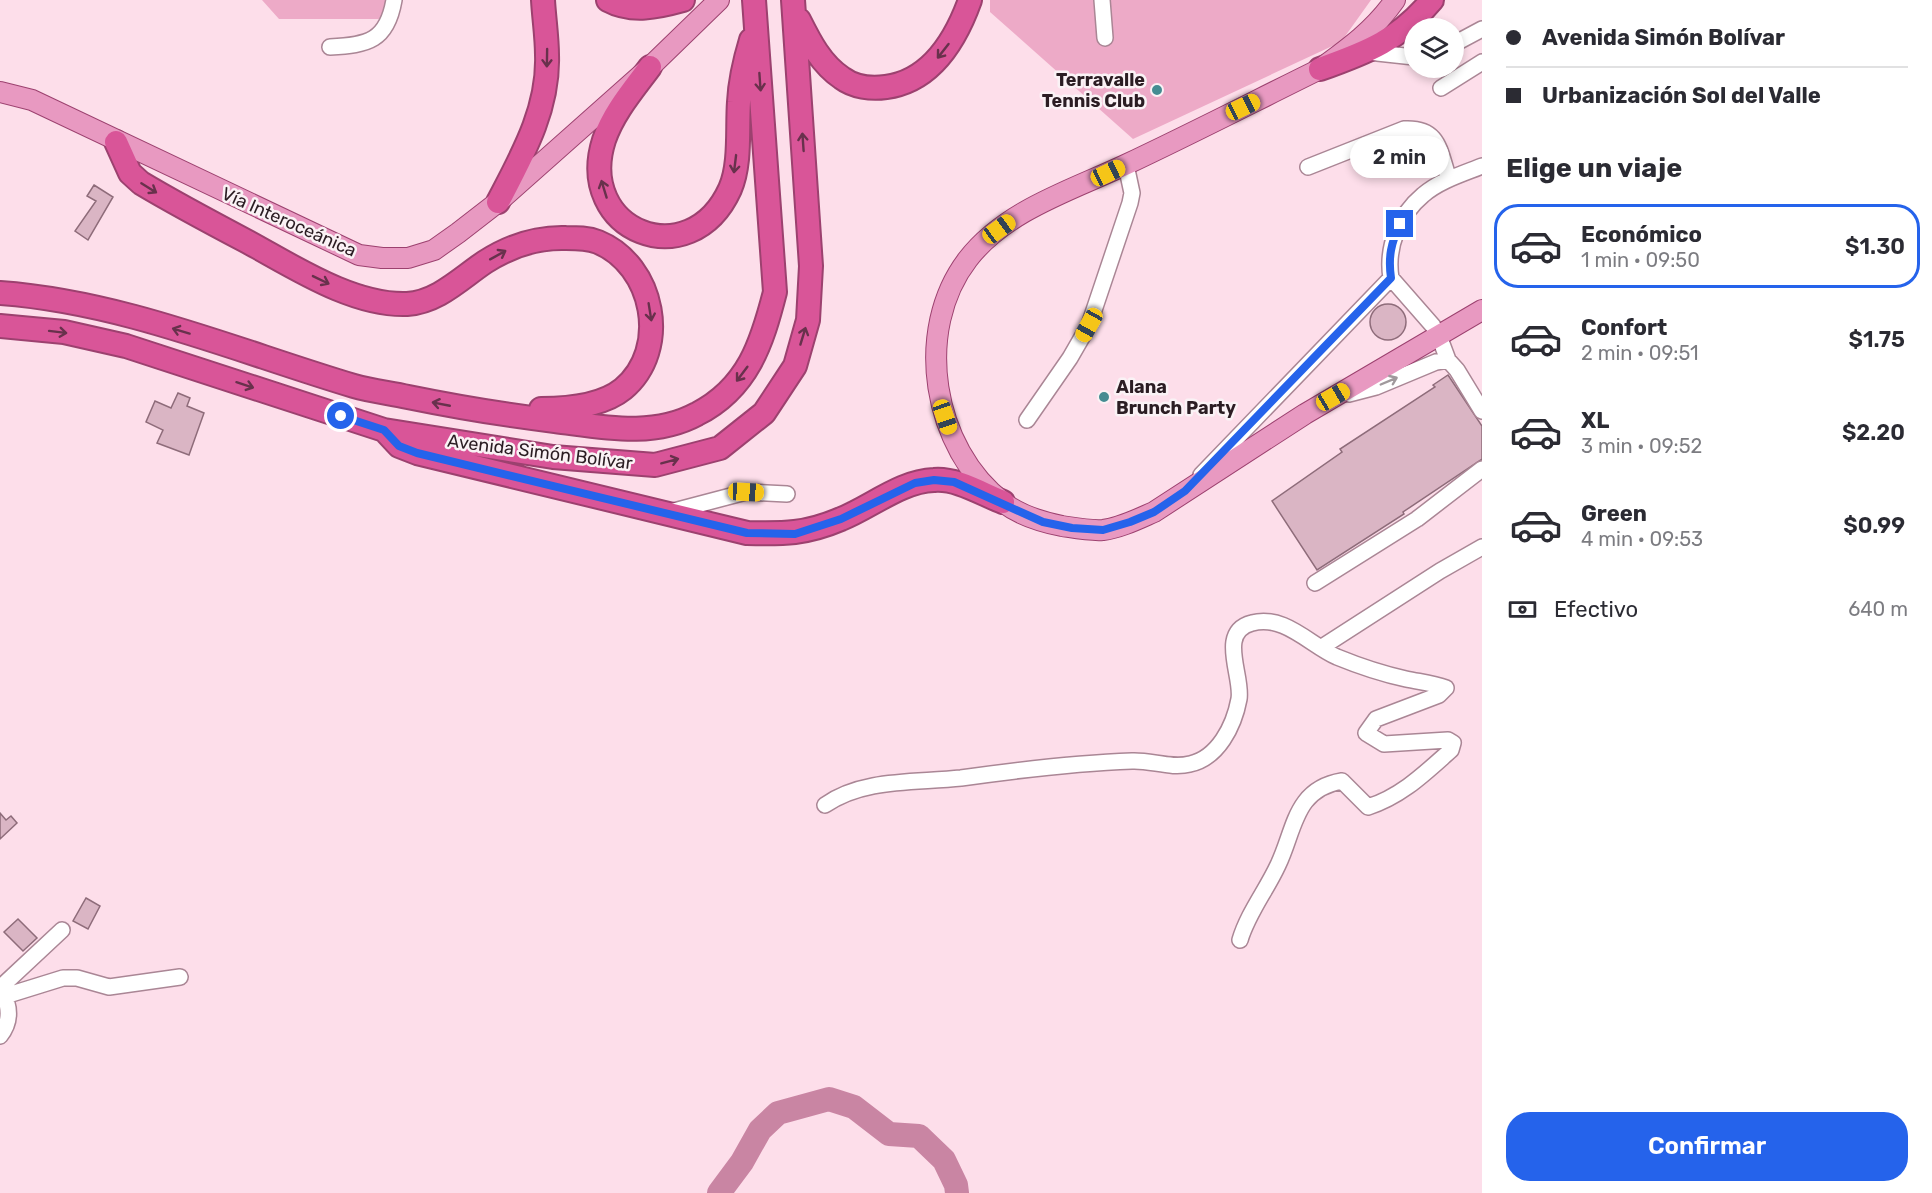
<!DOCTYPE html>
<html lang="es">
<head>
<meta charset="utf-8">
<style>
	:root { --surface:#fff; --page:#f7f7f7; --text:#2b2b33; --muted:#7c7c81; --line:#e1e1e2; --accent:#2563eb }
	body { margin:0; font-family:Rubik,sans-serif; background:var(--page); color:var(--text); height:100vh; display:flex; flex-direction:column; font-size:22px; white-space:nowrap }
	* { box-sizing:border-box; margin:0 }
	p { font-size:20px; color:var(--muted) }
	.icon { flex:none; width:33px; height:33px; fill:none; stroke:currentColor; stroke-width:2; stroke-linecap:round; stroke-linejoin:round }
	.map { position:relative; flex:1; overflow:hidden }
	.details { display:flex; flex-direction:column; background:var(--surface); width:450px }
	.details>* { flex:none }
	.banner { display:grid; align-content:center; height:132px; padding:0 24px; background:var(--surface) }
	.tools { position:absolute; left:1404px; top:18px; display:grid; gap:12px }
	.tools a { display:grid; place-items:center; width:60px; height:60px; border-radius:50%; background:var(--surface); box-shadow:0 3px 9px #0003; font-size:30px }
	.end { position:absolute; width:27px; height:27px; margin:-14px; border:8px solid #2563eb; background:#fff; box-shadow:0 0 0 3px #fff }
	.from { border-radius:50% }
	.bubble { position:absolute; height:42px; border-radius:21px; background:var(--surface); box-shadow:0 3px 9px #0003; font-size:20px; font-weight:600; line-height:42px; text-align:center }
	.car { position:absolute; width:18px; height:36px; margin:-18px -9px; border-radius:8px; box-shadow:0 0 4px 2px #0007; background:linear-gradient(#f5c518 24%,#345 0 40%,#f5c518 0 76%,#345 0 86%,#f5c518 0) }
	.banner b { display:flex; align-items:center; gap:21px; height:57px; font-size:22px }
	.banner b+b { border-top:2px solid var(--line) }
	.banner i { width:15px; height:15px; background:var(--text) }
	ul { padding:0; list-style:none }
	li { display:flex; align-items:center; gap:18px; height:84px; margin:0 12px 9px; padding:0 12px; border:3px solid transparent; border-radius:24px }
	li div { flex:1 }
	li b { display:block; font-size:22px }
	li em { font-style:normal; font-weight:600 }
	li.selected { border-color:var(--accent) }
	li>.icon { width:54px; height:54px; stroke-width:1.5 }
	h2 { padding:0 24px; font-size:27px; line-height:72px }
	.pay { display:flex; align-items:center; gap:15px; height:66px; padding:0 24px; font-size:22px }
	.pay p { margin-inline-start:auto }
	.primary-button { display:flex; gap:12px; margin-top:auto; padding:12px 24px }
	.primary-button a { flex:1; height:69px; border-radius:24px; background:var(--accent); color:#fff; font-size:24px; font-weight:600; line-height:69px; text-align:center }
	main { display:flex; flex:1; min-height:0 }
	.map>svg:first-child { display:block }
</style>
</head>
<body>
<main>
<div class="map">
<svg width="1482" height="1193" viewBox="0 0 1482 1193">
	<rect width="100%" height="100%" fill="#fddeea"/>
	<path fill="#edaac7" d="M262,0H391L379,19H279Z
		M990,0H1371L1341,42L1133,139L990,12Z"/>
	<g fill="none" stroke-linecap="round" stroke-linejoin="round">
		<path stroke="#c985a3" stroke-width="24" d="M719,1193L742,1162L760,1130L778,1113L829,1099L854,1107L889,1134L919,1136L944,1160L956,1185L957,1193"/>
	</g>
	<path fill="#dab5c4" stroke="#8e6c7a" stroke-width="1.5" d="M94,185L113,197L88,240L75,231L96,201L87,196Z
		M1370 322a18 18 0 1 1 36 0a18 18 0 1 1-36 0Z
		M1448,375L1482,426V459L1403,512L1404,514L1317,570L1272,501L1342,452L1340,449L1435,387L1433,385Z
		M178,393L190,398L187,406L204,413L189,455L157,443L163,430L146,422L155,401L171,408Z
		M0,813L6,820L11,816L17,823L0,839Z
		M86,898L100,906L88,929L73,921Z
		M18,919L37,938L23,951L4,932Z"/>
	<g fill="none" stroke-linecap="round" stroke-linejoin="round">
		<defs>
			<path id="minor" d="M1102,0L1105,38
				M1454,44L1482,29
				M330,47C368,45 387,41 394,0
				M1368,52L1414,57
				M1441,88L1482,62
				M1308,167L1404,129C1440,127 1439,151 1449,179
				M1391,278L1433,326L1439,336L1448,360L1457,370L1482,411
				M1391,278C1386,247 1399,215 1423,195C1439,181 1462,174 1482,166
				M1349,394L1376,387L1436,362L1448,360
				M1027,420L1070,358L1089,325L1130,203L1132,193L1126,165
				M1201,475L1391,278
				M670,512L746,492L787,494
				M1315,583L1417,519L1482,469
				M1322,647L1440,571L1482,547
				M825,805C863,778 916,783 961,778C1018,770 1074,763 1132,761C1151,760 1171,769 1190,764C1218,758 1234,726 1239,699C1243,676 1217,632 1252,623C1284,614 1310,645 1337,657C1359,666 1383,674 1406,679C1420,682 1433,683 1446,688L1439,695L1376,719L1366,733L1384,744L1448,740L1453,743L1451,750C1425,773 1402,796 1368,807L1342,781C1294,789 1295,830 1278,865C1266,891 1248,913 1240,940
				M1,987L62,930
				M5,996L63,978H77L109,987L180,977
				M0,1036C12,1021 10,1005 1,989"/>
			<path id="major" d="M1395,0C1375,29 1349,48 1320,69C1255,101 1191,134 1125,165C1072,190 1006,210 968,259C913,330 932,449 1004,503C1021,516 1042,522 1062,526C1075,528 1090,531 1103,530C1120,528 1138,519 1154,512L1305,414L1482,310
				M0,92L32,100L359,255L382,258H408L434,250L458,233L498,202L650,67L719,0"/>
			<path id="highway" d="M608,0C632,13 658,7 683,0
				M799,20C810,42 821,64 842,78C854,87 871,89 886,87C931,81 956,39 970,0
				M650,67C633,90 613,113 604,140C575,231 690,277 730,189C741,164 737,129 739,102C740,81 745,60 751,40
				M1320,69C1368,52 1399,40 1432,0
				M116,142L130,173L141,183C176,204 212,223 248,242C294,267 353,306 407,304C438,302 461,278 485,262C510,246 537,237 566,238C577,238 588,238 598,242C654,265 671,349 623,389C602,406 567,409 541,409
				M498,202C522,156 549,109 547,55C547,37 544,18 543,0
				M0,293C123,302 237,351 354,386C372,391 390,393 408,397C457,407 505,415 555,421C603,427 653,438 697,414C748,388 762,343 775,292L754,0
				M0,326L64,332L126,346L384,430L553,457L655,465L720,448L764,413L795,366L808,320L811,266L793,0
				M385,431L399,446L417,453L747,533C784,534 806,534 841,519C871,507 901,481 934,480C957,478 982,494 1003,502"/>
		</defs>
		<use href="#minor" stroke="#aa8695" stroke-width="18"/>
		<use href="#major" stroke="#9c416f" stroke-width="22"/>
		<use href="#highway" stroke="#9c416f" stroke-width="26"/>
		<use href="#minor" stroke="#fff" stroke-width="15"/>
		<use href="#major" stroke="#e899c1" stroke-width="20"/>
		<use href="#highway" stroke="#d95598" stroke-width="22"/>
	</g>
	<defs><path id="oneway-shaft" d="M-6 0H5M1.5-3L5.5 0L1.5 3" fill="none" stroke-width="1.6" stroke-linecap="round" stroke-linejoin="round" transform="scale(1.5)"/></defs>
	<g stroke="#68314c">
		<use href="#oneway-shaft" transform="translate(943 51) rotate(128)"/>
		<use href="#oneway-shaft" transform="translate(547 58) rotate(91)"/>
		<use href="#oneway-shaft" transform="translate(760 82) rotate(86)"/>
		<use href="#oneway-shaft" transform="translate(803 142) rotate(-94)"/>
		<use href="#oneway-shaft" transform="translate(735 164) rotate(97)"/>
		<use href="#oneway-shaft" transform="translate(149 188) rotate(32)"/>
		<use href="#oneway-shaft" transform="translate(604 189) rotate(-107)"/>
		<use href="#oneway-shaft" transform="translate(498 255) rotate(-29)"/>
		<use href="#oneway-shaft" transform="translate(321 280) rotate(26)"/>
		<use href="#oneway-shaft" transform="translate(650 312) rotate(81)"/>
		<use href="#oneway-shaft" transform="translate(181 331) rotate(-163)"/>
		<use href="#oneway-shaft" transform="translate(58 332) rotate(7)"/>
		<use href="#oneway-shaft" transform="translate(803 336) rotate(-73)"/>
		<use href="#oneway-shaft" transform="translate(742 374) rotate(127)"/>
		<use href="#oneway-shaft" transform="translate(245 385) rotate(18)"/>
		<use href="#oneway-shaft" transform="translate(441 404) rotate(-169)"/>
		<use href="#oneway-shaft" transform="translate(670 461) rotate(-15)"/>
	</g>
	<use stroke="#a0999c" href="#oneway-shaft" transform="translate(1389 381) rotate(-23)"/>
	<g fill="none" stroke-linecap="round" stroke-linejoin="round">
		<path stroke="#2563eb" stroke-width="8" d="M341,416L384,430L399,446L417,453L747,533L795,534L841,519L915,483L934,480L954,482L1043,522L1072,528L1103,530L1130,522L1154,512L1185,491L1391,278C1388,257 1391,243 1400,224"/>
	</g>
	<g fill="#458c92" stroke="#faf2f5" stroke-width="2">
		<circle cx="1157" cy="90" r="6"/>
		<circle cx="1104" cy="397" r="6"/>
	</g>
	<g text-anchor="middle" dominant-baseline="central" stroke-width="5" stroke-linejoin="round" paint-order="stroke">
		<g font-size="18" font-weight="bold" fill="#2b1d23" stroke="#faf2f5" text-anchor="end">
			<text x="1145" y="80">Terravalle<tspan x="1145" dy="21">Tennis Club</tspan></text>
			<text x="1116" y="387" text-anchor="start">Alana<tspan x="1116" dy="21">Brunch Party</tspan></text>
		</g>
		<g font-size="18" fill="#2b1d23" stroke="#faf2f5">
			<text transform="translate(289 222) rotate(24)">Vía Interoceánica</text>
			<text transform="translate(540 452) rotate(7)">Avenida Simón Bolívar</text>
		</g>
	</g>
</svg>
<div class="tools">
<a><svg class="icon" aria-label="layers" viewBox="0 0 24 24"><path d="M12 4l9 5-9 5-9-5zM3 14l9 5 9-5"/></svg></a>
</div>
<i class="end from" style="left:341px;top:416px"></i>
<i class="end" style="left:1400px;top:224px"></i>
<div class="bubble" style="left:1350px;top:136px;width:99px">2 min</div>
<i class="car" style="left:1243px;top:107px;rotate:64deg"></i>
<i class="car" style="left:1108px;top:173px;rotate:65deg"></i>
<i class="car" style="left:999px;top:229px;rotate:54deg"></i>
<i class="car" style="left:1089px;top:325px;rotate:209deg"></i>
<i class="car" style="left:1333px;top:397px;rotate:60deg"></i>
<i class="car" style="left:945px;top:417px;rotate:161deg"></i>
<i class="car" style="left:746px;top:492px;rotate:93deg"></i>
</div>
<section class="details">
<div class="banner">
<b><i class="from"></i>Avenida Simón Bolívar</b>
<b><i></i>Urbanización Sol del Valle</b>
</div>
<h2>Elige un viaje</h2>
<ul>
<li class="selected"><svg class="icon" aria-label="car" viewBox="0 0 24 24"><path d="M5 17H2v-5l4-1 3-4h7l3 4 3 1v5h-3M9 17h6M6 11h13"/><circle cx="7" cy="17" r="2"/><circle cx="17" cy="17" r="2"/></svg><div><b>Económico</b><p>1 min · 09:50</p></div><em>$1.30</em></li>
<li><svg class="icon" aria-label="car" viewBox="0 0 24 24"><path d="M5 17H2v-5l4-1 3-4h7l3 4 3 1v5h-3M9 17h6M6 11h13"/><circle cx="7" cy="17" r="2"/><circle cx="17" cy="17" r="2"/></svg><div><b>Confort</b><p>2 min · 09:51</p></div><em>$1.75</em></li>
<li><svg class="icon" aria-label="car" viewBox="0 0 24 24"><path d="M5 17H2v-5l4-1 3-4h7l3 4 3 1v5h-3M9 17h6M6 11h13"/><circle cx="7" cy="17" r="2"/><circle cx="17" cy="17" r="2"/></svg><div><b>XL</b><p>3 min · 09:52</p></div><em>$2.20</em></li>
<li><svg class="icon" aria-label="car" viewBox="0 0 24 24"><path d="M5 17H2v-5l4-1 3-4h7l3 4 3 1v5h-3M9 17h6M6 11h13"/><circle cx="7" cy="17" r="2"/><circle cx="17" cy="17" r="2"/></svg><div><b>Green</b><p>4 min · 09:53</p></div><em>$0.99</em></li>
</ul>
<div class="pay"><svg class="icon" aria-label="cash" viewBox="0 0 24 24"><path d="M3 7h18v10H3z"/><circle cx="12" cy="12" r="2"/></svg>Efectivo<p>640 m</p></div>
<div class="primary-button"><a>Confirmar</a></div>
</section>
</main>
</body>
</html>
